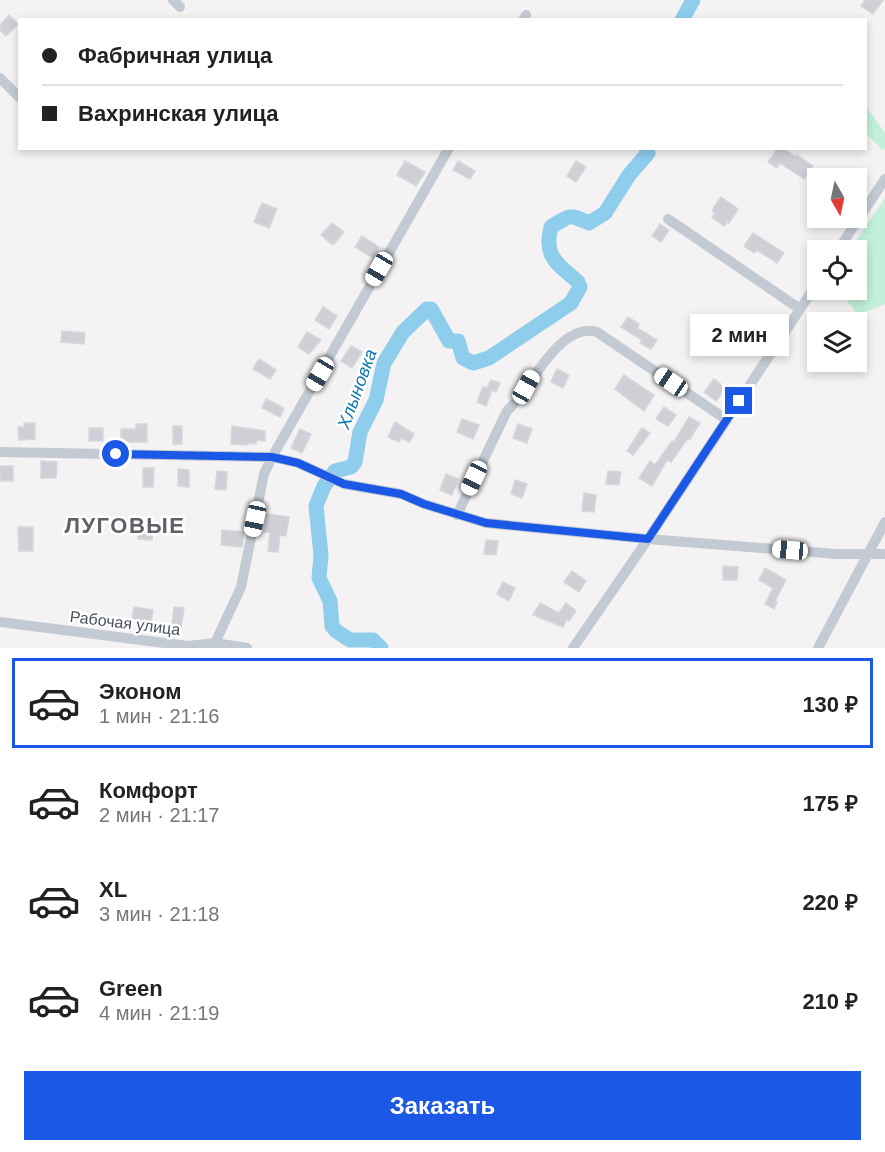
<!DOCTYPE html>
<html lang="ru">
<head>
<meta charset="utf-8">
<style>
	:root { --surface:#fff; --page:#f6f6f6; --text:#222; --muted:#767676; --line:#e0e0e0; --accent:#1b58e5 }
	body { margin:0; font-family:Helvetica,sans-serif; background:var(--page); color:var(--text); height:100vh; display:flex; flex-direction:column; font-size:22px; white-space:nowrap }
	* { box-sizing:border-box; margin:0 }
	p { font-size:20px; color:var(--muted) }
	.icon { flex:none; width:33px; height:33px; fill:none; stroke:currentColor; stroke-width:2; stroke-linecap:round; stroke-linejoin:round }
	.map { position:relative; height:648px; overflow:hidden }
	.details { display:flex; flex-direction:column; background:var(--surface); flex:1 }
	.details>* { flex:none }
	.hud { position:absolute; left:18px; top:18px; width:849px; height:132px; border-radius:0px; box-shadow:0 3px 9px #0003; display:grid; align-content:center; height:132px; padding:0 24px; background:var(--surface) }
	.needle { width:39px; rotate:171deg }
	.tools { position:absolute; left:807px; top:168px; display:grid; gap:12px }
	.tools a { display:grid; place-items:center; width:60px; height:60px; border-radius:0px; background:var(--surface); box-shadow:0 3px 9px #0003; font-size:30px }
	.end { position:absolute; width:27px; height:27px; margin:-14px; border:8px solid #1b58e5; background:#fff; box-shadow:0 0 0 3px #fff }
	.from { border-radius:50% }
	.bubble { position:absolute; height:42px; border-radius:0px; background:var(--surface); box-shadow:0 3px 9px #0003; font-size:20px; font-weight:700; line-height:42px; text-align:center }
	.car { position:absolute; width:18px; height:36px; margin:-18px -9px; border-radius:8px; box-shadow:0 0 4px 2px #0007; background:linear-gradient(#fff 24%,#345 0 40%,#fff 0 76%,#345 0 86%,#fff 0) }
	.hud b { display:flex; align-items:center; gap:21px; height:57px; font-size:22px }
	.hud b+b { border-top:2px solid var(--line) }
	.hud i { width:15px; height:15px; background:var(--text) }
	ul { padding:10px 0 0; list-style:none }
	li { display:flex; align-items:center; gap:18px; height:90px; margin:0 12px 9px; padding:0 12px; border:3px solid transparent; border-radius:0px }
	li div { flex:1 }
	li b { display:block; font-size:22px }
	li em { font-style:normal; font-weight:700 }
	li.active { border-color:var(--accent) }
	li>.icon { width:54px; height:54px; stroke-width:1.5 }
	.primary-button { display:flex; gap:12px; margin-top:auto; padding:12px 24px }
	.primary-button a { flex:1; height:69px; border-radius:0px; background:var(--accent); color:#fff; font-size:24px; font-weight:700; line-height:69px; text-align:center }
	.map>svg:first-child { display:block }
</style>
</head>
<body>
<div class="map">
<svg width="885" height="648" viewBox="0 0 885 648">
	<rect width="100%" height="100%" fill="#f4f2f2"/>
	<path fill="#c2f0da" d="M866,106L885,133V149L882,150L866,133Z
		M885,198V304L858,315L839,290H856V250H850Z"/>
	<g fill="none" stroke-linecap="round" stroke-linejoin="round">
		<path stroke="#8fcded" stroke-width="15" d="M682,20L693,0
			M381,648L373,640H350L336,631L332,626L330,601L319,578L321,555L316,506L324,486L335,471L351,467L355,462L360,432L376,400L384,363L403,332L427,309H431L449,341H458L463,358L473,363L489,358L571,303L580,287L578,282C558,264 543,257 551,227C572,214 568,214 589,223L605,213L629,175L648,153L646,148"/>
	</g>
	<path fill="#ced0d6" stroke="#d6d7dd" stroke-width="1.5" d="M865,0H883L873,14L861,6Z
		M9,15L18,24L6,36L0,30V25Z
		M778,148H783L796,157L797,155L813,166L804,179L780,163L777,168L768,162Z
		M405,161L425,172L416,186L397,175Z
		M458,161L475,171L470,179L453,170Z
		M576,161L586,167L576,182L567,176Z
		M721,197L738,209L729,223L727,222L724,226L712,217L715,213L712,211L714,207Z
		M262,203L277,209L269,228L254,222Z
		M332,223L344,232L333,245L321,235Z
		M660,224L669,230L661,242L652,236Z
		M753,233L784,253L777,263L757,250L754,253L744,246Z
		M362,236L379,247L373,258L355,247Z
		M323,307L337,316L329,329L315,320Z
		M628,317L639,324L637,328L657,340L651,349L640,343L642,340L621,327Z
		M752,323L763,330L752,348L741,341Z
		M62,331L85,333L84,344L61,342Z
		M307,332L321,340L309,354L298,347Z
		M351,346L362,352L352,368L341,361Z
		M259,359L276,370L270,379L253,369Z
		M557,369L569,375L563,388L551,382Z
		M624,375L654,395L644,411L615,389Z
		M714,379L726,388L716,401L704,392Z
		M491,380L500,383L496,392L492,390L486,406L477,402L483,387L487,388Z
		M266,399L284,408L280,417L262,408Z
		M664,407L676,415L668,426L656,419Z
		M689,417L700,423L690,439L688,438L671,462L667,460L652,486L639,478L650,461L655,465L672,441L674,442Z
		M462,419L479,425L473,439L457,432Z
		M395,422L414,434L410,442L401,438L399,442L388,437Z
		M24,423H35V439L19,440L18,427H25Z
		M136,424H147V442H121V429H136Z
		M518,424L532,429L527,443L513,438Z
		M173,426H182V444H173Z
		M232,426L265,431V441L256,440V444L248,443V445L231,444Z
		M89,428H103V441H89Z
		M642,428L650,433L633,455L627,451Z
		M300,429L311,434L302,453L291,448Z
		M41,461L57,462L56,478H41Z
		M0,466H13V481H0Z
		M143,468H154L153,487H143Z
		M178,469L189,470V487L178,486Z
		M217,471L227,472L226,490L215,489Z
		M608,471L621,472L619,485L606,484Z
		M446,474L458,479L452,495L440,490Z
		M515,480L527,484L522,498L511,494Z
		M584,493L596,495L594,512L582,511Z
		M267,514L289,517L286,536L280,535L278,552L268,551L270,533L264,532Z
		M136,526L153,527L152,540L138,539Z
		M18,527H33V551H19Z
		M222,530L244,532L242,547L221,545Z
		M486,540L498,541L496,555L484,554Z
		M723,566L738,567L737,580H723Z
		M765,568L786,580L775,601L777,602L774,609L765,604L773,588L759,580Z
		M572,571L586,581L579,592L564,582Z
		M503,582L515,588L509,601L497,594Z
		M540,603L559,613L566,603L576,611L569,621L567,619L563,627L533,615Z
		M134,607L153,610L151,622L132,619Z
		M174,607L184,608L181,627L172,626Z"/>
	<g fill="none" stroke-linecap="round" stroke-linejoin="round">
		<path stroke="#c3cad3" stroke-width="10" d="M173,0L180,7
			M523,20L526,15
			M0,78L20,98
			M668,219L800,309
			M838,250L885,179
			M0,452L272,457L298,463L344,484L401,494L424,504L486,523L648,539L836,554H885
			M457,515L507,411C530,390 559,321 597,332L727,420
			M0,622L188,646L215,643L247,648
			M215,643L241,587L264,474L272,457L449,148
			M573,648L648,539L818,282
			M818,648L885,522"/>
	</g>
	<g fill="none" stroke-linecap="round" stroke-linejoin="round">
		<path stroke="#1b58e5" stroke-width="8" d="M116,454L272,457L298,463L344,484L401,494L424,504L486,523L648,539L739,401"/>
	</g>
	<g text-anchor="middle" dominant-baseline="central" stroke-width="5" stroke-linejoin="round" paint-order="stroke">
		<g font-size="16" fill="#495260" stroke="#fff">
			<text transform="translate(125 623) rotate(7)">Рабочая улица</text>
		</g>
		<g font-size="18" font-style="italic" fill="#0d78af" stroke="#fff">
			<text transform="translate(357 389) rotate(-70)">Хлыновка</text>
		</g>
		<g font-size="22" font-weight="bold" letter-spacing="1.5" fill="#5e6167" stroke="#fff">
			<text x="125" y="525">ЛУГОВЫЕ</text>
		</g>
	</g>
</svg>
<div class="tools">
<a><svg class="needle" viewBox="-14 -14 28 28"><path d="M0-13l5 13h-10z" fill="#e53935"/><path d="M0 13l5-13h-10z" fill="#767676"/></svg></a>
<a><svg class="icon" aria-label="locate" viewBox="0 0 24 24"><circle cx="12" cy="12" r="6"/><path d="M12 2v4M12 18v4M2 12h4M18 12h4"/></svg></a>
<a><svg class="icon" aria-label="layers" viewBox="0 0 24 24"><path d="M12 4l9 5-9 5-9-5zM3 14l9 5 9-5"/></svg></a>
</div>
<i class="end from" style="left:116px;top:454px"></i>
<i class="end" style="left:739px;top:401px"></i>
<div class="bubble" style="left:690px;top:314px;width:99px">2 мин</div>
<i class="car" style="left:379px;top:269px;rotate:210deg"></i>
<i class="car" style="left:320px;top:374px;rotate:210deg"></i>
<i class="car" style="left:671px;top:382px;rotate:304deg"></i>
<i class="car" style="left:526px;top:387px;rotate:29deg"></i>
<i class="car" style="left:474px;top:478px;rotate:205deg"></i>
<i class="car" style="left:255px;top:519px;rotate:192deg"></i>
<i class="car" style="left:790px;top:550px;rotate:275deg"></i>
<div class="hud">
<b><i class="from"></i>Фабричная улица</b>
<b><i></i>Вахринская улица</b>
</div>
</div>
<section class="details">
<ul>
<li class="active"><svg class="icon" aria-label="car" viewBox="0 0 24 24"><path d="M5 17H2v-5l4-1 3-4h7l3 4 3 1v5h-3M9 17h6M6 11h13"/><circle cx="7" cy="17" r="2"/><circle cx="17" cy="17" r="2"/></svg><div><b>Эконом</b><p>1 мин · 21:16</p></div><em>130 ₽</em></li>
<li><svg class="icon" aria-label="car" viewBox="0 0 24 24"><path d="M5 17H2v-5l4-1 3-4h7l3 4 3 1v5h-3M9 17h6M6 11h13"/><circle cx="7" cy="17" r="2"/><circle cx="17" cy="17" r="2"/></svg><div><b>Комфорт</b><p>2 мин · 21:17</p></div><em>175 ₽</em></li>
<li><svg class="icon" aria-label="car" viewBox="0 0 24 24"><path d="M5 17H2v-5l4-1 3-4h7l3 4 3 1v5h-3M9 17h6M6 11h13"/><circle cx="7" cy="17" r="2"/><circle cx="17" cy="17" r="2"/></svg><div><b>XL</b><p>3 мин · 21:18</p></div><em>220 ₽</em></li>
<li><svg class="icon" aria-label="car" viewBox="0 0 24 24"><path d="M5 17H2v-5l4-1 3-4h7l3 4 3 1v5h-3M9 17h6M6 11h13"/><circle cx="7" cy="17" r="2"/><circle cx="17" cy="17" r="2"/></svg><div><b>Green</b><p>4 мин · 21:19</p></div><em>210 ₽</em></li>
</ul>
<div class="primary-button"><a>Заказать</a></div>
</section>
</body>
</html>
